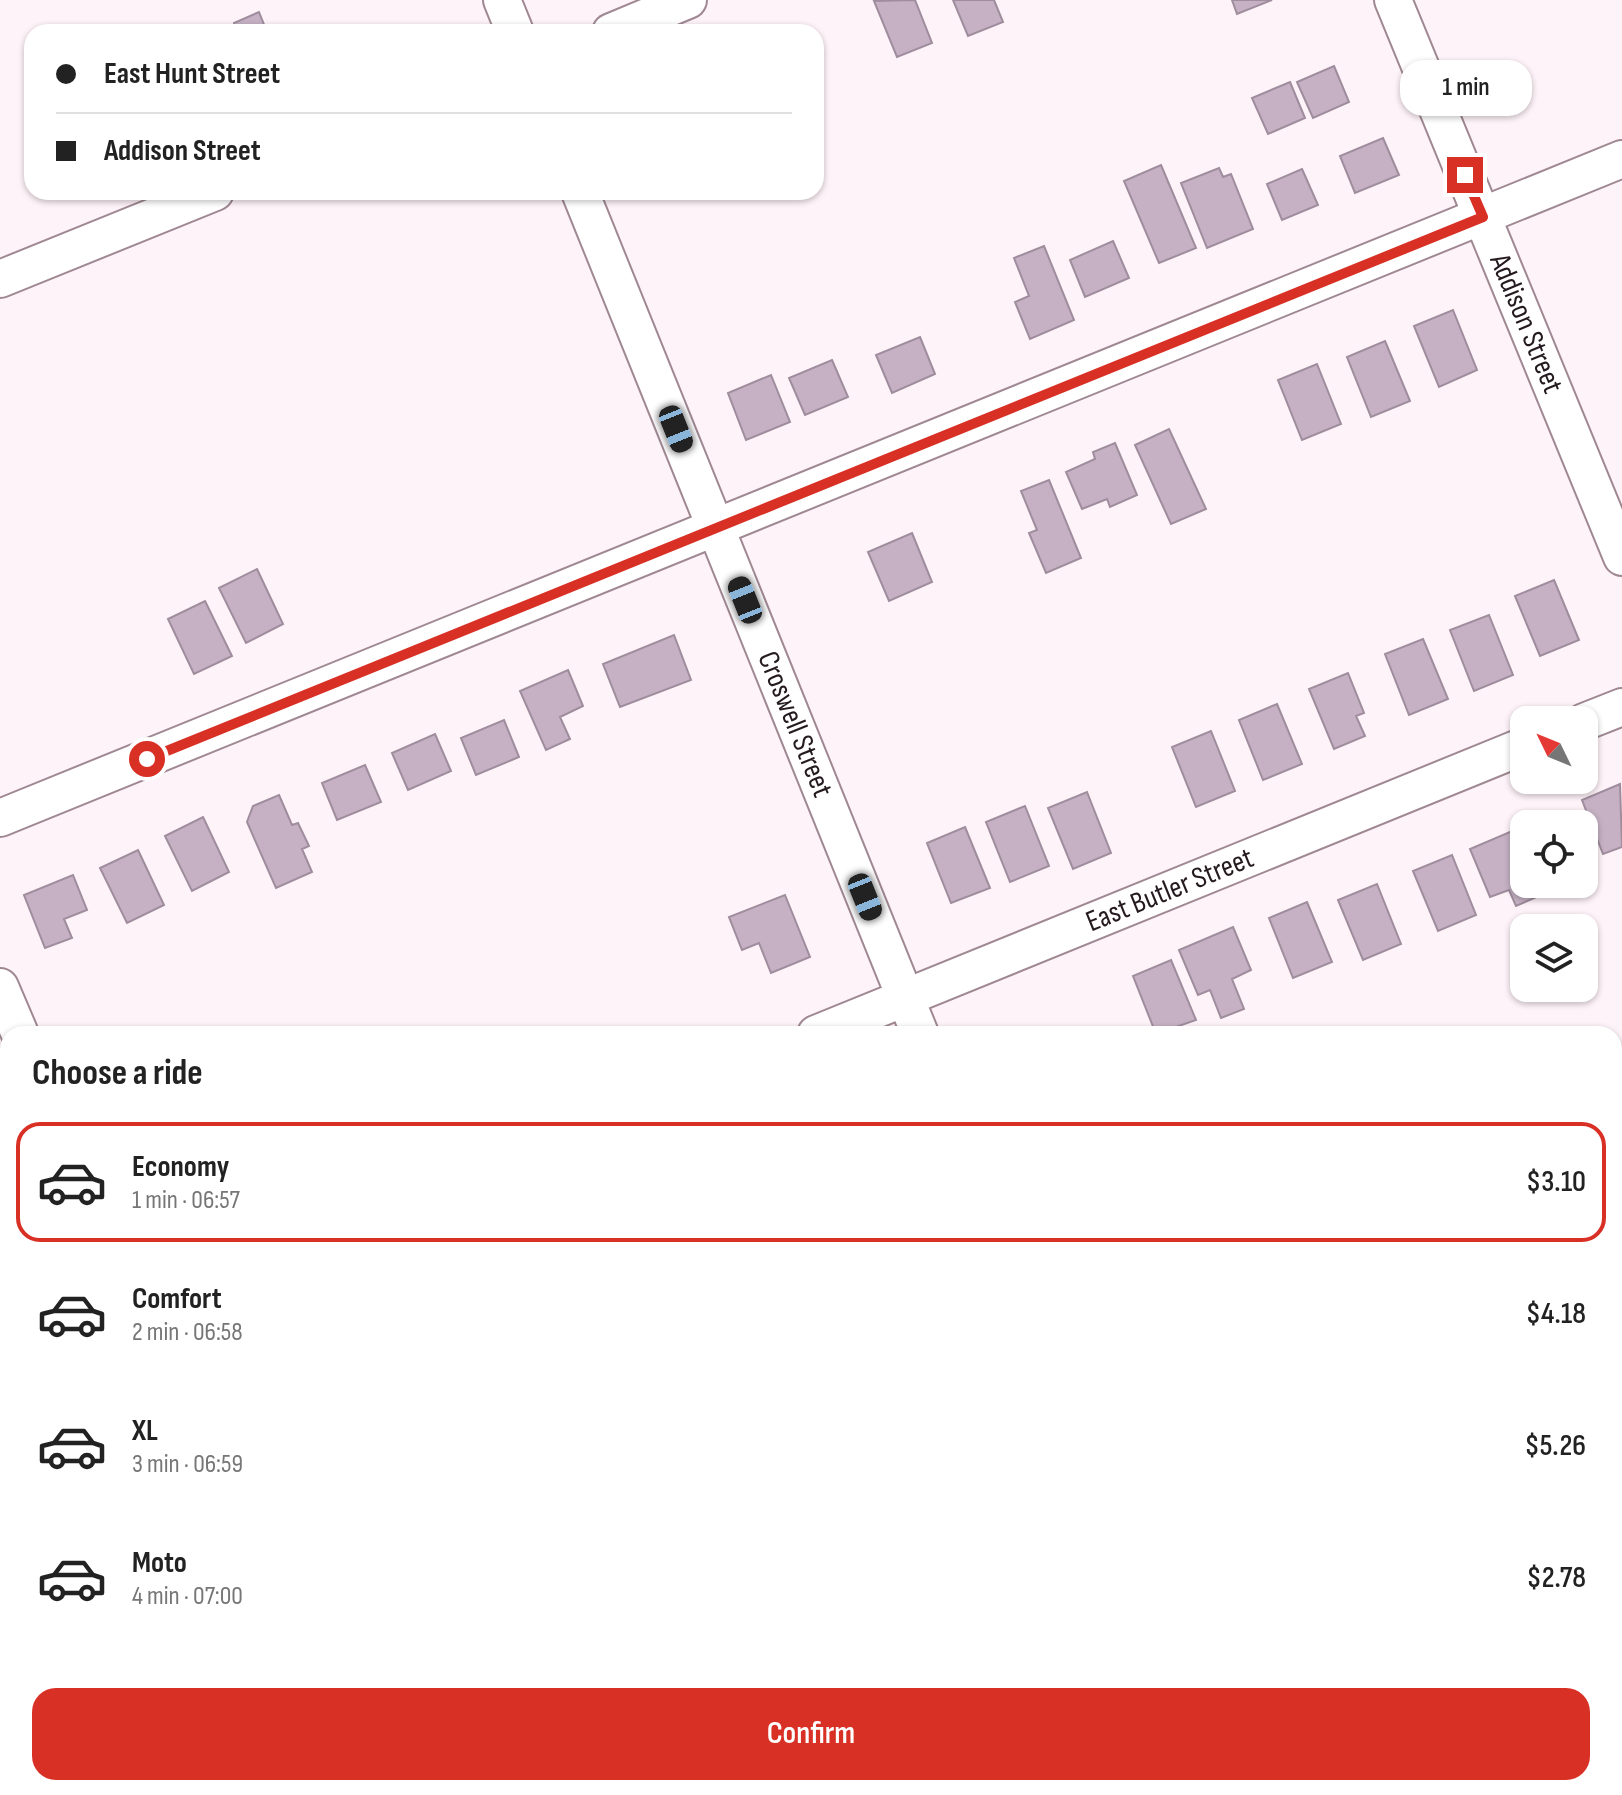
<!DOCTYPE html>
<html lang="en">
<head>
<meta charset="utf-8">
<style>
	:root { --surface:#fff; --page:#f2f2f2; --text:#222; --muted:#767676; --line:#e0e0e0; --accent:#d93025 }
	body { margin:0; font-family:"Sofia Sans Condensed",sans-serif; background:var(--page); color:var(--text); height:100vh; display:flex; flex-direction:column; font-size:30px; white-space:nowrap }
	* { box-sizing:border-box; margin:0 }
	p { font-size:26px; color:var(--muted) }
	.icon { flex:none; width:44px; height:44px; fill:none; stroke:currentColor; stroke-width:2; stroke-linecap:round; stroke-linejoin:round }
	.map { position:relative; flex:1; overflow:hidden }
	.side { position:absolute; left:0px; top:1026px; width:1622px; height:770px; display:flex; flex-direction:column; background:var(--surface); border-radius:24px 24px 0 0; box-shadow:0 2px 6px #0004 }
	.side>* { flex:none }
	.guide { position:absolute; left:24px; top:24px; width:800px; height:176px; border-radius:24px; box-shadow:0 2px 6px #0004; display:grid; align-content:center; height:176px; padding:0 32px; background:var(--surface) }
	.needle { width:52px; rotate:313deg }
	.controls { position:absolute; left:1510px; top:706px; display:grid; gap:16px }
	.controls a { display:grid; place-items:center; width:88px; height:88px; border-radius:16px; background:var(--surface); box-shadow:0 2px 6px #0004; font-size:40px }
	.end { position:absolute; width:36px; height:36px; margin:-18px; border:10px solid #d93025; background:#fff; box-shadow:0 0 0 4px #fff }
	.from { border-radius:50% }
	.bubble { position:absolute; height:56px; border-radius:24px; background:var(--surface); box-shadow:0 2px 6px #0004; font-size:26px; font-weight:600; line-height:56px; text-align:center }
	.car { position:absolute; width:24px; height:48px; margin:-24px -12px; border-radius:10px; box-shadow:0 0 6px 2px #0007; background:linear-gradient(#222 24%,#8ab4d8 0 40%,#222 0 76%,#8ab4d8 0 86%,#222 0) }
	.guide b { display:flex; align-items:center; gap:28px; height:76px; font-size:30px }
	.guide b+b { border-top:2px solid var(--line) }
	.guide i { width:20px; height:20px; background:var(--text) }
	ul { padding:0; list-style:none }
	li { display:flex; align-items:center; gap:24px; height:120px; margin:0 16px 12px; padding:0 16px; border:4px solid transparent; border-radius:24px }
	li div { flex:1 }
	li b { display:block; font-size:30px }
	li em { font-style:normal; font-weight:600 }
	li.current { border-color:var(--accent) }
	li>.icon { width:72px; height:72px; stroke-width:1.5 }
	h2 { padding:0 32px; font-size:36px; line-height:96px }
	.action { display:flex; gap:16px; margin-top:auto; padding:16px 32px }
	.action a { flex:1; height:92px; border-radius:24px; background:var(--accent); color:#fff; font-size:32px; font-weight:600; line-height:92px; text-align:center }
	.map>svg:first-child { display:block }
</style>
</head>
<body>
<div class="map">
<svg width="1622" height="1795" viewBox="0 0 1622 1795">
	<rect width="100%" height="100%" fill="#fef3f8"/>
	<path fill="#c5b1c3" stroke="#9f8c9d" stroke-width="2" d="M915,0L932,43L897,57L874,1Z
		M953,0H994L1003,22L968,36Z
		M1232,0H1272L1237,14Z
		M259,12L267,32H237L234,23Z
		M1334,66L1349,102L1313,118L1297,82Z
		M1290,82L1305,118L1268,134L1252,98Z
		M1383,138L1399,175L1355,193L1340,156Z
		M1161,165L1196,248L1159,263L1124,181Z
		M1219,168L1223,177L1231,174L1253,229L1207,248L1181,183Z
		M1302,169L1318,205L1282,220L1267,184Z
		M1113,241L1129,278L1085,297L1070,260Z
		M1044,246L1074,320L1030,339L1015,302L1029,296L1014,258Z
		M1453,310L1477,370L1439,387L1414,326Z
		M920,337L935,374L892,393L876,355Z
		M1385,341L1410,401L1371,417L1347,357Z
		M832,360L848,397L805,415L789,378Z
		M1317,364L1341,424L1302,440L1278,380Z
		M771,375L790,422L746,440L728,393Z
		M1169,429L1206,509L1171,524L1135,445Z
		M1115,443L1137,495L1110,507L1107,499L1082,509L1066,472L1095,459L1093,452Z
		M1049,480L1081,558L1046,573L1029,533L1037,530L1021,491Z
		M912,533L932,582L889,601L868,552Z
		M257,569L283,624L246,643L219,588Z
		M1554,580L1579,640L1540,656L1515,596Z
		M205,601L232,656L194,674L168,619Z
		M1489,615L1513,675L1474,691L1450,630Z
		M674,635L691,680L620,707L603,664Z
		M1423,639L1448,699L1409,715L1385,654Z
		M568,670L583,706L560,717L570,739L546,750L520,691Z
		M1348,673L1364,713L1356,716L1365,736L1334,749L1309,689Z
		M1277,704L1302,764L1263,780L1239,720Z
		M504,720L519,757L476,775L461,738Z
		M1211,731L1235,791L1196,807L1172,747Z
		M435,734L451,771L408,790L392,753Z
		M365,765L381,802L337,820L322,783Z
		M1620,784L1622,847L1603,854L1582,800Z
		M1087,792L1111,853L1073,869L1048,808Z
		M279,795L292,825L298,823L309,846L302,849L312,872L276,888L247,822L253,806Z
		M1025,806L1049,866L1010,882L986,822Z
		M203,817L229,872L192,891L165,836Z
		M1524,826V884H1543L1546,893L1516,906L1509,890L1490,897L1470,849Z
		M965,827L990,888L951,903L927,843Z
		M138,850L164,905L127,923L100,868Z
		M1452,855L1476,915L1438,931L1413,871Z
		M73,875L87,910L64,919L72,938L45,948L24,895Z
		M1377,884L1401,944L1363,960L1338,900Z
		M785,895L810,957L771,973L759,943L742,950L729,917Z
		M1307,902L1332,962L1293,978L1269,918Z
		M1233,927L1251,970L1232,979L1244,1009L1221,1018L1210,990L1198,995L1179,950Z
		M1171,960L1196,1020L1156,1034L1133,976Z
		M1622,1369V1449L1618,1450L1614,1440V1372Z
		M944,1788H985L988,1795H943Z
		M1013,1788H1083L1085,1794L1016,1795Z"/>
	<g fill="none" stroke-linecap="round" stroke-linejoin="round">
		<defs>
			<g id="minor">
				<path d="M502,0L515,32"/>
				<path id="s1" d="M1393,0L1622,557"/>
				<path d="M611,32L688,0"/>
				<path id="s2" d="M580,192L920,1034"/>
				<path d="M0,279L215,192"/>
				<path d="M1584,722L1622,707"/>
				<path d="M0,818L1622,159"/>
				<path d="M0,987L20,1034"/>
				<path id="s3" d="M816,1034L1524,746"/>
				<path d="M1614,1298L1622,1295"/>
				<path d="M0,1361L8,1357"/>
				<path d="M329,1788L332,1795"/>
				<path d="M374,1795L391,1788"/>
				<path d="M1173,1795L1180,1788"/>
			</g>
		</defs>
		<use href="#minor" stroke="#a08893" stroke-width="40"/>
		<use href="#minor" stroke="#fff" stroke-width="36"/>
	</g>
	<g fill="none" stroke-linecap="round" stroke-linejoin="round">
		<path stroke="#d93025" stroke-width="10" d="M147,759L1483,217L1465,175"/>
	</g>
	<g text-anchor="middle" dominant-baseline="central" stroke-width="6" stroke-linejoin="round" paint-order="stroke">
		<g font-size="30" fill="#241a1f" stroke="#fff">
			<text stroke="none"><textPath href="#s1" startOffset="350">Addison Street</textPath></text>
			<text stroke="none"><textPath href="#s2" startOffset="574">Croswell Street</textPath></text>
			<text stroke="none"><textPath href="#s3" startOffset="382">East Butler Street</textPath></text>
		</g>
	</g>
</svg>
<div class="controls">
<a><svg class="needle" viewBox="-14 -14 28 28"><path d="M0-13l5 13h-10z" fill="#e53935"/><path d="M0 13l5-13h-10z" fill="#767676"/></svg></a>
<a><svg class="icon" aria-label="locate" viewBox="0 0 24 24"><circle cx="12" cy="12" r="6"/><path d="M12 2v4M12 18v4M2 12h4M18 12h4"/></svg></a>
<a><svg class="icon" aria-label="layers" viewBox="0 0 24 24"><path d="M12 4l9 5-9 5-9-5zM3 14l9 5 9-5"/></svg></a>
</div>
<i class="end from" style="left:147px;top:759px"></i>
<i class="end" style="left:1465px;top:175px"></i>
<div class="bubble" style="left:1400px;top:60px;width:132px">1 min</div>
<i class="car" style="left:676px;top:429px;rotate:158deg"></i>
<i class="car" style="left:745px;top:600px;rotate:338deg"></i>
<i class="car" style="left:865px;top:897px;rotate:158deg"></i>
<div class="guide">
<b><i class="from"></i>East Hunt Street</b>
<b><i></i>Addison Street</b>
</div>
<section class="side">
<h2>Choose a ride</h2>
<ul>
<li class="current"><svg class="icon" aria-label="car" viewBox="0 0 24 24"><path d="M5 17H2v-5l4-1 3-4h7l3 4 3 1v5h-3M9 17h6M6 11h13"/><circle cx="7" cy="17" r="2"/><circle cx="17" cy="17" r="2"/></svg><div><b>Economy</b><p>1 min · 06:57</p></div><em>$3.10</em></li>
<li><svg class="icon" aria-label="car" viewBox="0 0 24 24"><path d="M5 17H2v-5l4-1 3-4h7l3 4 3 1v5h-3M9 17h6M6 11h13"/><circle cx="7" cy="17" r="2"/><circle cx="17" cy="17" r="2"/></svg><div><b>Comfort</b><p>2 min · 06:58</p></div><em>$4.18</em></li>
<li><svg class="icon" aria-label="car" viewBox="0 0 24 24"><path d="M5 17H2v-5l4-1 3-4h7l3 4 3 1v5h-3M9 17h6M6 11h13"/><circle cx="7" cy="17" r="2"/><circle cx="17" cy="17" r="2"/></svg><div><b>XL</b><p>3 min · 06:59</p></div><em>$5.26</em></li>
<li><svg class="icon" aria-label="car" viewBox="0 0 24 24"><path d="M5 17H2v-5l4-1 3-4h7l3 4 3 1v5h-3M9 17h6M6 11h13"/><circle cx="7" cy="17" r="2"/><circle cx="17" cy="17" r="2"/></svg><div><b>Moto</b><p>4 min · 07:00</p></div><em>$2.78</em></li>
</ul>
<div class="action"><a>Confirm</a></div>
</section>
</div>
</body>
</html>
